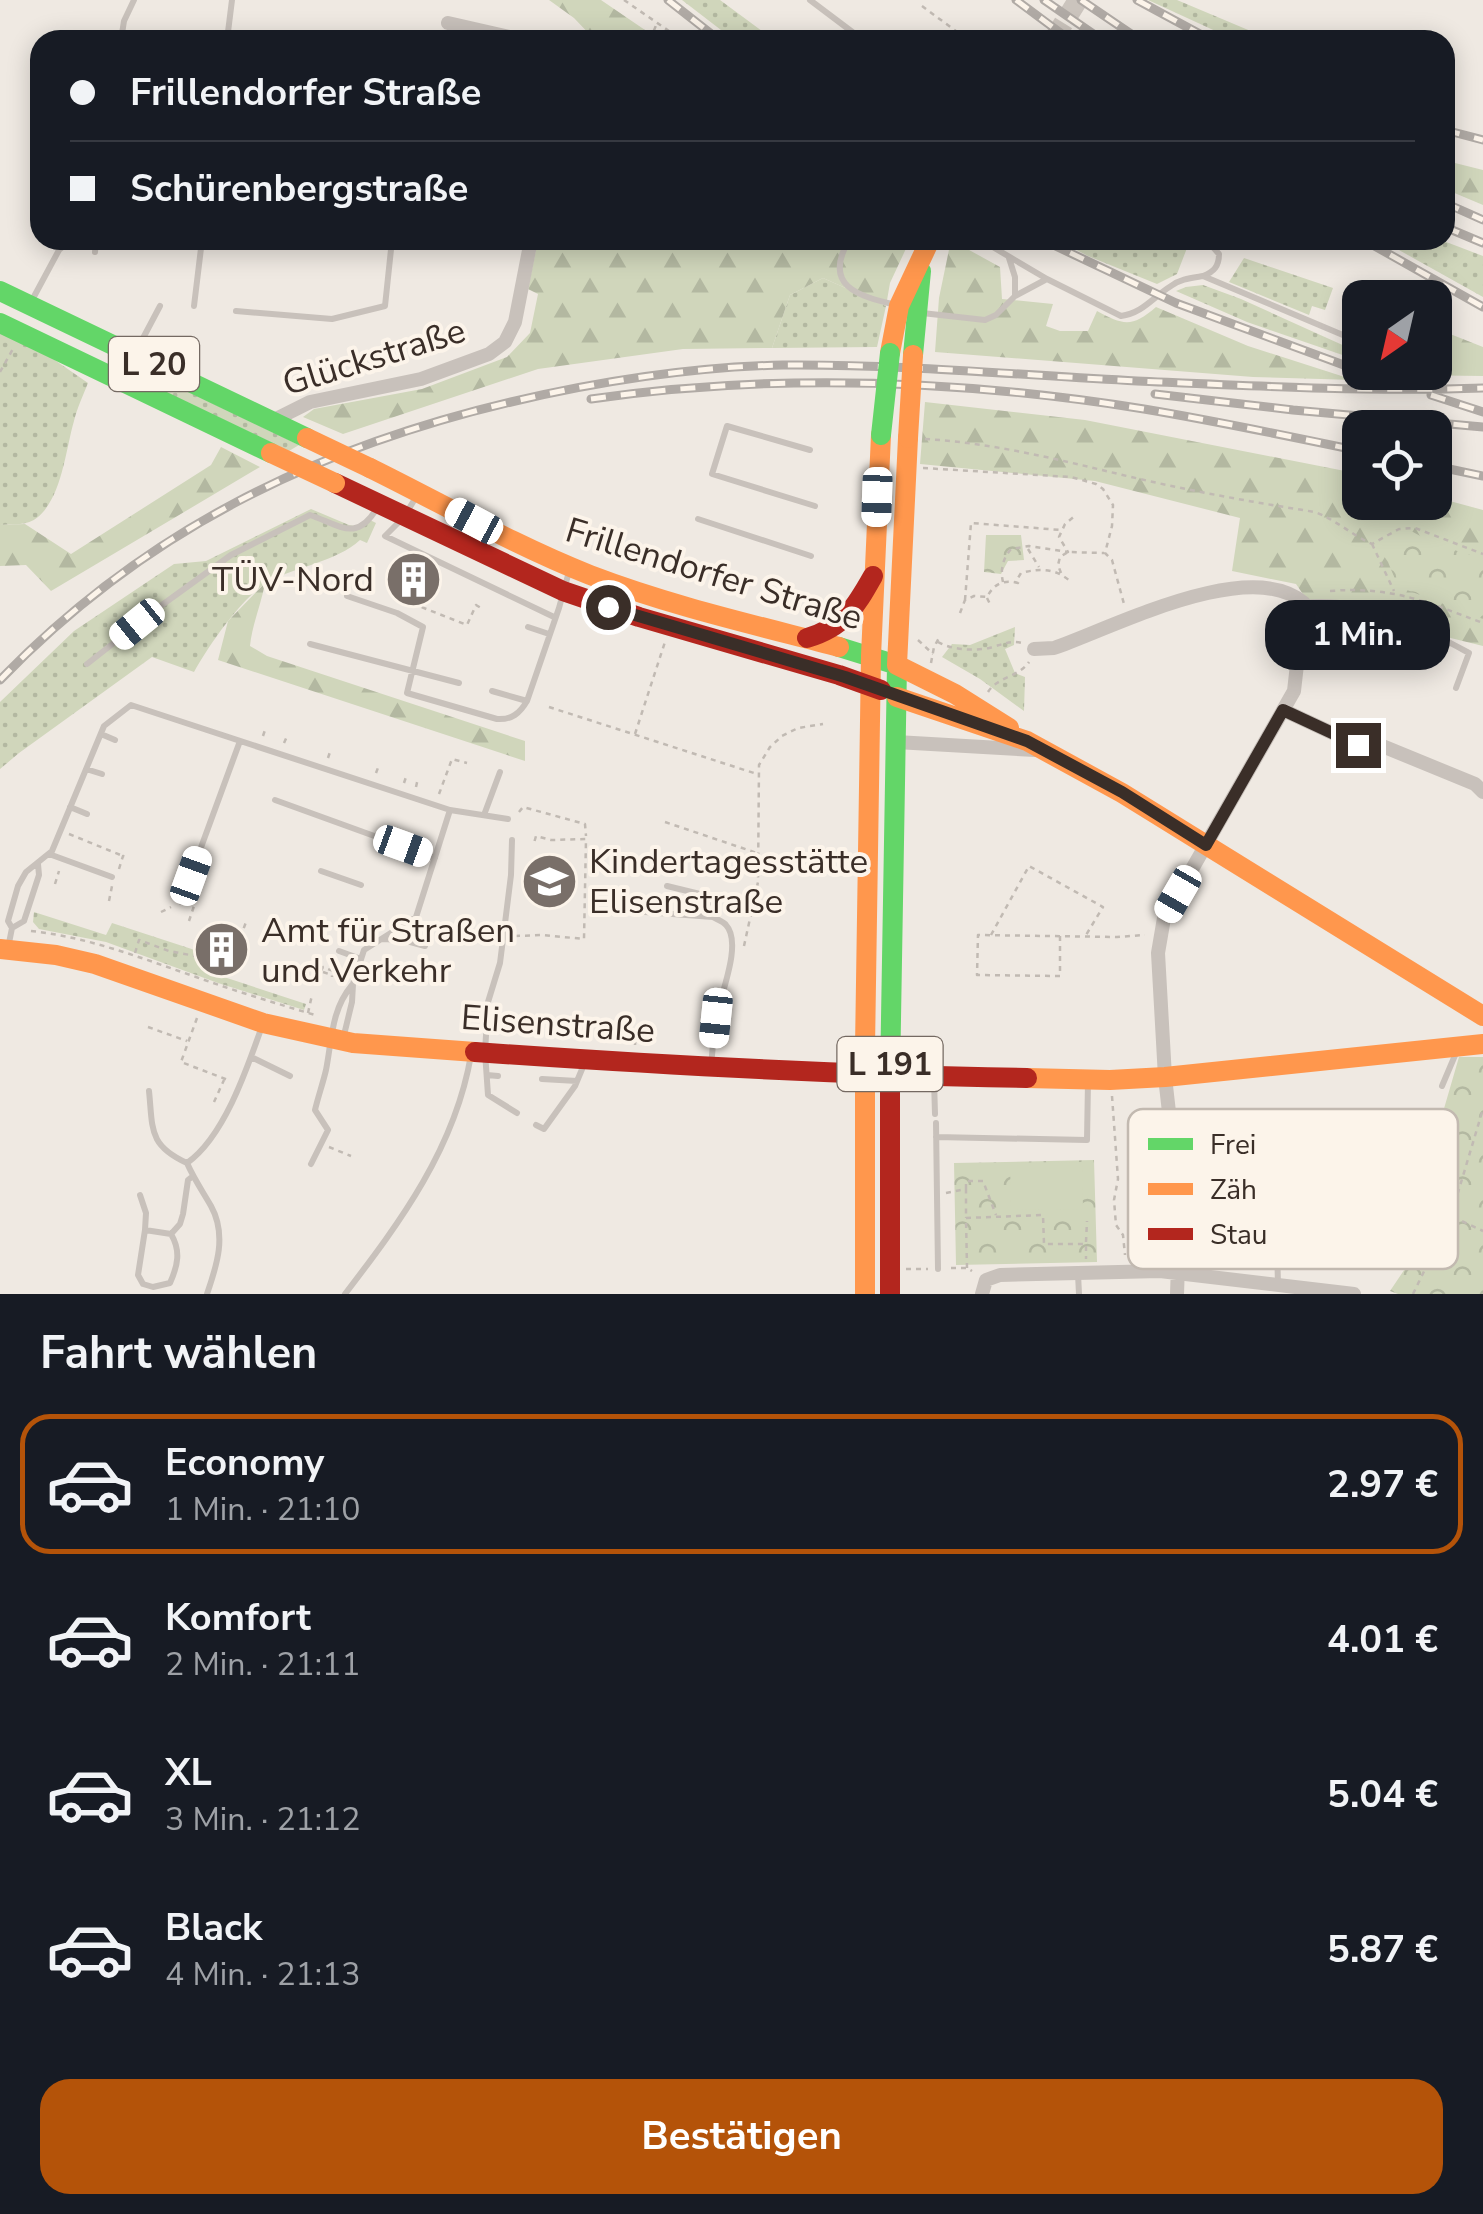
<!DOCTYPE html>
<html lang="de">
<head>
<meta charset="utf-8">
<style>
	:root { --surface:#171b24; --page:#20242c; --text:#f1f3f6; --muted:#9ea1a6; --line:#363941; --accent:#b45309 }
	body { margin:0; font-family:"Nunito Sans",sans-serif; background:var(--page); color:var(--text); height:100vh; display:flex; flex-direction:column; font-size:38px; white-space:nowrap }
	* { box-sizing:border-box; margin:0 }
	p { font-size:32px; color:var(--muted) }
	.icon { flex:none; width:55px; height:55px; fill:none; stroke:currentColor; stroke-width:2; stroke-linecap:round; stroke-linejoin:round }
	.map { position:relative; height:1294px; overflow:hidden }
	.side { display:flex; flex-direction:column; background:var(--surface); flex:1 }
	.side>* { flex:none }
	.top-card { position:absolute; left:30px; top:30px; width:1425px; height:220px; border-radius:30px; box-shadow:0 5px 25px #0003; display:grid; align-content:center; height:220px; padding:0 40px; background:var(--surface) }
	.needle { width:65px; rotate:214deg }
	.tools { position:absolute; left:1342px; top:280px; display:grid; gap:20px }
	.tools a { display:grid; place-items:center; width:110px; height:110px; border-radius:20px; background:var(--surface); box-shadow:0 5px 25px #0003; font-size:50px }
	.end { position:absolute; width:45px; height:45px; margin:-22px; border:12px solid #3a2e28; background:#fff; box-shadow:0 0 0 5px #fff }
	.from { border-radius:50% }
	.bubble { position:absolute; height:70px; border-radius:30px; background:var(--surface); box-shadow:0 5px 25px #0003; font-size:32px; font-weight:700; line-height:70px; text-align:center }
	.car { position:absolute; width:30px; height:60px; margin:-30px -15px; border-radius:12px; box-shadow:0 0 8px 2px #0007; background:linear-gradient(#fff 24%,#345 0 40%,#fff 0 76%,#345 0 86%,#fff 0) }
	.top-card b { display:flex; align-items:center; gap:35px; height:95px; font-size:38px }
	.top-card b+b { border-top:2px solid var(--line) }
	.top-card i { width:25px; height:25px; background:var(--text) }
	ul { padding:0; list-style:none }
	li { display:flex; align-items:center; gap:30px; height:140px; margin:0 20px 15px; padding:0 20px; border:5px solid transparent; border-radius:30px }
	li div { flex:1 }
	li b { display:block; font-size:38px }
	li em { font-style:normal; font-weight:700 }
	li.active { border-color:var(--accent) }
	li>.icon { width:90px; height:90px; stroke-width:1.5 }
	h2 { padding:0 40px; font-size:45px; line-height:120px }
	.button { display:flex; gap:20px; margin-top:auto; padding:20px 40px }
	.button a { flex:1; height:115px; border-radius:30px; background:var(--accent); color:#fff; font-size:40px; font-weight:700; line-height:115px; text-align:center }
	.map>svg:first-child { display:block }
</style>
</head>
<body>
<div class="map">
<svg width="1483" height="1294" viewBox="0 0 1483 1294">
	<defs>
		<pattern id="grass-dots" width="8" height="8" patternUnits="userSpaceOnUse" patternTransform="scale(2.5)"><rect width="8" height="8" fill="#d0d6bb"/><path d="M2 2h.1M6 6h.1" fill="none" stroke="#b3b8a1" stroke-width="1.8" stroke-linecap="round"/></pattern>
		<pattern id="forest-firs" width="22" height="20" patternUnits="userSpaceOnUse" patternTransform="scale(2.5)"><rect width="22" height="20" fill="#d0d6bb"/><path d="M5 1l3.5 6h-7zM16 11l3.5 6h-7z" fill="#b3b8a1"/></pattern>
		<pattern id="park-crowns" width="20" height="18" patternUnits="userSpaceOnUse" patternTransform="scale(2.5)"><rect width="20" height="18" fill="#d0d6bb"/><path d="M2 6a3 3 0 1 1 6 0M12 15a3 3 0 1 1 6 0" fill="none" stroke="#b3b8a1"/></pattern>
	</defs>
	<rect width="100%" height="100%" fill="#efe9e2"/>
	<path fill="url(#grass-dots)" d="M682,0H720L774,40H734Z
		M1148,0H1177L1272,40H1235Z
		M1058,240H1132L1187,248L1177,274L1157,284L1088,256Z
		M1381,240H1441L1483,256V297Z
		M1244,258L1333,288L1325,310L1312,306L1309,315L1229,282Z
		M823,278L886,306L877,347L772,348L790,295Z
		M1203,285L1241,299L1358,352L1357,360L1247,322L1176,291L1186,287Z
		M0,326L17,334L88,383C83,396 77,408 74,421C66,448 62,497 38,517C27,526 14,524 0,525Z
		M164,380L299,445L289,451L159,389Z
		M311,509L349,525L355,526L368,519L376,523L367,543L360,540C336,562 297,566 268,582C242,597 209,645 194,672L152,657L19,753L0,769V702L74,631L174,564L206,561Z
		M1015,627L1014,645L1005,649L1015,673L1025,677L1024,711L980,679L942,657L952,644L970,645Z
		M34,912L106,935L112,923L207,954L206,961L226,967L224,977L306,1004L304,1010L218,983L106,942L39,929L33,922Z"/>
	<path fill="url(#forest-firs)" d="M549,0H601L645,30L642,40H595L574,18Z
		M1447,161L1483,170V205L1445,189Z
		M538,240H910L890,283L886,306L823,278L790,295L772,348L683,349L538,369L343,434L303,417L314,409L422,389L507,357L530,333L538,294L528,289Z
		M951,240L1000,267L1002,299L1053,304L1046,326L1060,331H1088L1097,311C1123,325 1132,328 1156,307L1248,346L1354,380L1253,377L935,352L939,298Z
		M1435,328L1483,347V376L1402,375L1395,373L1435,372Z
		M925,402L1085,420L1345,471L1360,475V502H1435V497L1483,510V646L1309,603L1296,584L1232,571L1240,518L1095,481L920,464Z
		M221,447L260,467L51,591L26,565L0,566V525L25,524L71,554L211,465Z
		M265,583C261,605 252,625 250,646L267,656L525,741V761L218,660L228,621Z"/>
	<path fill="url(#park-crowns)" d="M1404,531L1413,532L1435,544L1483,559V619L1407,590L1399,589L1388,562L1377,546Z
		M986,535H1021L1024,560L1008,561L1001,574L984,572Z
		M1459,1057H1483V1294H1398L1390,1291L1425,1239L1443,1112Z
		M1094,1160L1097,1262L956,1265L954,1163Z"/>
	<path fill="#d0d6bb" d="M1082,1162L1083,1209L1011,1210L1010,1163Z"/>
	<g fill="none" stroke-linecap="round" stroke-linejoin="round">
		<path stroke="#cbc4bd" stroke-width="20" stroke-dasharray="20 10" stroke-linecap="butt" d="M1053,40L1078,0"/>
		<path stroke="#c1bab3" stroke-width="2.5" stroke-dasharray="5 5" stroke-linecap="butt" d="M624,0L682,40
			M922,6L968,40
			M650,40L657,23
			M218,240L224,242
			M0,372L14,347
			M925,439C994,443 1060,460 1127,476C1190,491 1252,502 1315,512C1336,520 1352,535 1372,544L1399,529L1415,528L1483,554
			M923,468L1071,477L1096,484L1103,489L1113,505L1112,526L1105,553L1112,560L1124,604
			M1372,544L1394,591
			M1028,549L1039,567
			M1061,573L1058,565L1060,557L1068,552L1104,553
			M1003,582C1000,570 1003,558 1011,549L1029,546L1068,552L1059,537L1065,524L1076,515
			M1330,591C1393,586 1426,602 1483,623
			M987,598L991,606
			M965,600L971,523L1061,530
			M405,604L406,601L467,625L476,605L481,608
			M960,613L965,600L974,596L987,597C994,584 1003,579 1018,583V578L1021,573C1040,568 1056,568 1071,582
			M918,640L933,654
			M938,642C952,650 973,651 989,648C1001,645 1010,640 1022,643
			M931,663L934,647L940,636
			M988,692C997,677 1019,677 1029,662
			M549,707L757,774
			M635,734L665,642
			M263,736L266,727
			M284,743L288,734
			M328,758L331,749
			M376,773L379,765
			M404,783L407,774
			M416,787L418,778
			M439,794L452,759L467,763
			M519,812L523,807L585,824L586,836
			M665,822L757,853
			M69,834L123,856
			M119,869L123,856L128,857
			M55,884L59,871
			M109,901L112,886
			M161,912L171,907
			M189,921L194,906
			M31,931C88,937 141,958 196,977C235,991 275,1003 315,1015
			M991,935L1029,866L1103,907L1086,935
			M515,936L543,935L584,939L586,839L551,840L536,836L534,843
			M1060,936V976L977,975L978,935L1117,937L1145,935
			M744,946L758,882L759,765L770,747L782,736L798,728L823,724
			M237,947L246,922
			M135,953L139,940L169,951L206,958
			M321,971L323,967L343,975
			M401,971L412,985
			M323,972L332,975V977
			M308,1013L312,995
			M197,1018L181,1062L228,1080
			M148,1027L187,1041
			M635,1045L636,1032
			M1112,1096L1118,1179L1114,1200L1116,1225L1123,1235L1125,1255
			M214,1102L224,1080
			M329,1147L351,1156
			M966,1189V1181H983L996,1215
			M946,1193L966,1189V1216
			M1453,1217L1483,1231
			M1086,1242L1087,1221
			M1246,1266L1244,1241L1266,1240
			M951,1268H967L972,1271
			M967,1268L966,1218L1043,1215L1044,1244H1086V1259
			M906,1269H928
			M1413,1294L1451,1216L1483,1109"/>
		<path stroke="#c8c1bb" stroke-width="6" d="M810,0L863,40
			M121,40L124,21L134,0
			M227,40L232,0
			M849,240C822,286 858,296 896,305
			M981,240L1047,279L1121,316C1143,313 1153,297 1171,286C1180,279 1191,278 1203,276L1350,338L1360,334
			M1201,240L1211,245L1219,254C1219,266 1214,272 1203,276
			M95,252L96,240
			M1009,258L1015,277V296
			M30,304L59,250L71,240
			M194,306L202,240
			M236,311L332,319L385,306L392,240
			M922,313L985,320L996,315L1015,296L1045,280
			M123,376L160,306
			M810,450L727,426L712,474L815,506
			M416,497L404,517L385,536L554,617
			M698,519L811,556
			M347,596L397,613L423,627L407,693L497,719C512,720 520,713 527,701L559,608L570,568
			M1304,603C1362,596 1420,626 1469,653L1456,688
			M528,627L549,634
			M310,644L459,683
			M87,664L162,605L231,555L310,515C341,526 357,542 377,508
			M492,691L527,701
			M101,734L115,740
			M86,769L102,774
			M275,800L435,858
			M70,807L87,814
			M450,810L508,819
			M484,815L500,772
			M512,840L511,875L500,963L488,1002L485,1052L488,1095L517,1113
			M49,854L112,877
			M321,871L361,885
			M667,886L708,896L714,905L713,917
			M181,902L240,741
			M618,910L713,917C716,919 724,922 726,925C743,943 720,996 716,1018C713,1033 713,1050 711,1065
			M12,928L24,921L39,875L38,864
			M382,939L403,940L425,946
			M8,948L12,928L8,921L18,886L26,872L52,851L104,726L131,705L450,810L416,917L364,950L353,984L352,1002L344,1035
			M339,951L361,959
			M251,1057L290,1076
			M487,1075L498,1076
			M542,1079L577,1081
			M934,1080L935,1114
			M1442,1086L1456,1053
			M149,1091C153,1129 148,1145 187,1163
			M936,1123L938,1269
			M536,1125L544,1129L575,1086L585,1062
			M936,1137L1087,1140L1088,1082
			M311,1164L328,1130L315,1110C318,1097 323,1083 326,1070C332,1040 331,1010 352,985
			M140,1195L146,1213L145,1230
			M171,1234C181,1251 178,1265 170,1283L153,1287L143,1284L138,1275L145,1230L171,1234L180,1224L183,1214L188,1180L193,1176
			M1277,1245L1278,1285
			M1078,1274L1079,1294
			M207,1294C217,1265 227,1235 211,1206C203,1192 194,1179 187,1163C224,1137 247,1069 262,1026
			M345,1294C401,1221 455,1148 471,1055"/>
		<path stroke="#c8c1bb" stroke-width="14" d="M448,23L523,40
			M272,421L310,402L421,379L489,354L505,342L515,322L531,240
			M1034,649L1054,648C1114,627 1250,556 1304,603L1294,691L1164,918L1158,953L1165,1077L1180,1209L1177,1294
			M1283,710L1358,745L1375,743L1475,784L1483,792
			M896,742L1035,750
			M982,1294L986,1280L1000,1275L1160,1271L1354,1294"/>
		<path stroke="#63d668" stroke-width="20" d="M0,291L307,438
			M0,323L271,453
			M913,355L921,271
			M839,647L897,665L890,1078"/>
		<path stroke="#ff974d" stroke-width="20" d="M890,353L899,306L930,240
			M908,438L897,665L955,694L1009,728
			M370,468C443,504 514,545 590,575C671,606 755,625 839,647
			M871,656L881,435
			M897,697L1027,741L1122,793L1483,1016
			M0,949L56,955L95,964L263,1023L353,1043L475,1052
			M1027,1078L1110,1080L1165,1077L1483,1044
			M865,1294V1048L871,656"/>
		<path stroke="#b3261e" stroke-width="20" d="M335,483L563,591L639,617L839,675L881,690
			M807,638C844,627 855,608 873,576
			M475,1052C659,1065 843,1075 1027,1078
			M890,1078V1294"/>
		<defs>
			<path id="rail" d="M668,0L719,40
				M1016,0L1070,40
				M1044,0L1102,40
				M1081,0L1140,40
				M1137,0L1211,40
				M1445,130L1483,140
				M1445,203L1483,220
				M1445,227L1483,243
				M1043,240L1176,303L1360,371
				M1364,240L1483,307
				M1155,394L1293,410L1483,427
				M1431,395L1483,412
				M591,399C773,373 963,380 1144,409C1216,421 1288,436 1360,451
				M1435,466L1483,476
				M0,680C143,532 312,449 511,402C600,381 691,367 783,365C901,364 1019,375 1137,381C1252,386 1368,392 1483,388"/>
		</defs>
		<use href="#rail" stroke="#b0aaa5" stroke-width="9"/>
		<use href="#rail" stroke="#fcf4ea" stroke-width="5" stroke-dasharray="15" stroke-linecap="butt"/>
		<path stroke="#63d668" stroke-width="20" d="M881,435L890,353"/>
		<path stroke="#ff974d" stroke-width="20" d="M307,438L370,468
			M908,438L913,355
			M271,453L335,483"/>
	</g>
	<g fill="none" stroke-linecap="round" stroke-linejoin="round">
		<path stroke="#3a2e28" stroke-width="12" d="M608,607L845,677L1027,741L1122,792L1206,845L1283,710L1358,745"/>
	</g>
	<defs>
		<symbol id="building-disc" viewBox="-11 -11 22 22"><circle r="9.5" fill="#796f69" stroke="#fcf4ea"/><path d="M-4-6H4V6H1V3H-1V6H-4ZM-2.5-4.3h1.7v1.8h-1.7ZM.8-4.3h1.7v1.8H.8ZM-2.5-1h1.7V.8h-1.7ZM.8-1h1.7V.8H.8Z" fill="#fff"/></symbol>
		<symbol id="school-disc" viewBox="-11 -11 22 22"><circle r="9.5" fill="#796f69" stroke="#fcf4ea"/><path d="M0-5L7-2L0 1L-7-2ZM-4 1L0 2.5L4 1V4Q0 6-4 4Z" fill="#fff"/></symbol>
	</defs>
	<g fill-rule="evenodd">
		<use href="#building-disc" x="382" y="548" width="63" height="63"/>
		<use href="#school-disc" x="518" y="850" width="63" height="63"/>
		<use href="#building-disc" x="190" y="918" width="63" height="63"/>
	</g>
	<g text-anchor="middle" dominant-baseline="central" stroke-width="8" stroke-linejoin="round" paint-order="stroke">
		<g fill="#fcf4ea" stroke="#746962" stroke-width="2.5">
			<rect x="109" y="337" width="90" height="54" rx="8"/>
			<rect x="837.5" y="1037" width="105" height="54" rx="8"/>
		</g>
		<g font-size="32" font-weight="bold" fill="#3a2e28">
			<text x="154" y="364">L 20</text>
			<text x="890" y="1064">L 191</text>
		</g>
		<g font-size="35" fill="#3a2e28" stroke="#fcf4ea">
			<text transform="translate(374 357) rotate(-17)">Glückstraße</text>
			<text transform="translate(714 574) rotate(17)">Frillendorfer Straße</text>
			<text transform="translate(558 1024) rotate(4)">Elisenstraße</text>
		</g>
		<g font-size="35" fill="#3a2e28" stroke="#fcf4ea" text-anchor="start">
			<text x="374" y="579" text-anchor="end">TÜV-Nord</text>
			<text x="589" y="861">Kindertagesstätte<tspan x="589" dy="40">Elisenstraße</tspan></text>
			<text x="261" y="930">Amt für Straßen<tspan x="261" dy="40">und Verkehr</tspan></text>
		</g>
	</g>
	<rect x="1128" y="1109" width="330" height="160" rx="15" fill="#fcf4ea" stroke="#c2b9b0" stroke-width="2.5"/>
	<rect x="1148" y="1138" width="45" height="12" fill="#63d668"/>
	<rect x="1148" y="1183" width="45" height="12" fill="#ff974d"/>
	<rect x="1148" y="1228" width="45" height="12" fill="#b3261e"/>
	<g font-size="28" fill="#3a2e28">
		<text x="1210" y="1154">Frei</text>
		<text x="1210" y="1199">Zäh</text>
		<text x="1210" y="1244">Stau</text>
	</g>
</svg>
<div class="tools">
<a><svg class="needle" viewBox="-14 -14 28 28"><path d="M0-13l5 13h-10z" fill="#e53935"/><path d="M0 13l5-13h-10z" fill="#9ea1a6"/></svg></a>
<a><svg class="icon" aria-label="locate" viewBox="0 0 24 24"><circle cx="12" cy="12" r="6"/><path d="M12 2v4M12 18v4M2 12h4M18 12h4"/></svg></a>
</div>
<i class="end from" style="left:608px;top:607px"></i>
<i class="end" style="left:1358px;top:745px"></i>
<div class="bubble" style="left:1265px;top:600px;width:185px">1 Min.</div>
<i class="car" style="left:877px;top:497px;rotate:182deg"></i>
<i class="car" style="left:474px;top:521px;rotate:298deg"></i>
<i class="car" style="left:137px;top:624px;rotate:231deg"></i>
<i class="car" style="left:403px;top:846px;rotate:110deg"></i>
<i class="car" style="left:191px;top:876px;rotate:20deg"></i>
<i class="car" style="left:1178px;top:894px;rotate:210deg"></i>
<i class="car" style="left:716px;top:1018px;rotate:186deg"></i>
<div class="top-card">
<b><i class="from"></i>Frillendorfer Straße</b>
<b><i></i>Schürenbergstraße</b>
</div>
</div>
<section class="side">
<h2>Fahrt wählen</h2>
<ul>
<li class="active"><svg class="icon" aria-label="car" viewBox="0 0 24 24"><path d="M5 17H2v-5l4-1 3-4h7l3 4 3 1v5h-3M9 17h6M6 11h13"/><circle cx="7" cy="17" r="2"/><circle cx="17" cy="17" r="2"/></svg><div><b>Economy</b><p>1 Min. · 21:10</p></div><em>2.97 €</em></li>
<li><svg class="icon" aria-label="car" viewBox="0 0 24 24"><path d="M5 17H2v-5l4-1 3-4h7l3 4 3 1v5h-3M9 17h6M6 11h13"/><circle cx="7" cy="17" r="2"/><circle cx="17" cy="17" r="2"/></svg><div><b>Komfort</b><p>2 Min. · 21:11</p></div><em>4.01 €</em></li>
<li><svg class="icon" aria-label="car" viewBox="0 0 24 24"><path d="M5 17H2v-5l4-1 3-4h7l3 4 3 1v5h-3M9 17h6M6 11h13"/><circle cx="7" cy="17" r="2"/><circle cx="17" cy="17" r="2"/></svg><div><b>XL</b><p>3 Min. · 21:12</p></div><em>5.04 €</em></li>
<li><svg class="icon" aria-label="car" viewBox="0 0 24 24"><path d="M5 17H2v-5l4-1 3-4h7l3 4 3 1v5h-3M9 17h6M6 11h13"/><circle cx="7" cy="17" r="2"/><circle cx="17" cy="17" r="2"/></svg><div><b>Black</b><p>4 Min. · 21:13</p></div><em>5.87 €</em></li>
</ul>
<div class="button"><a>Bestätigen</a></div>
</section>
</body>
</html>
